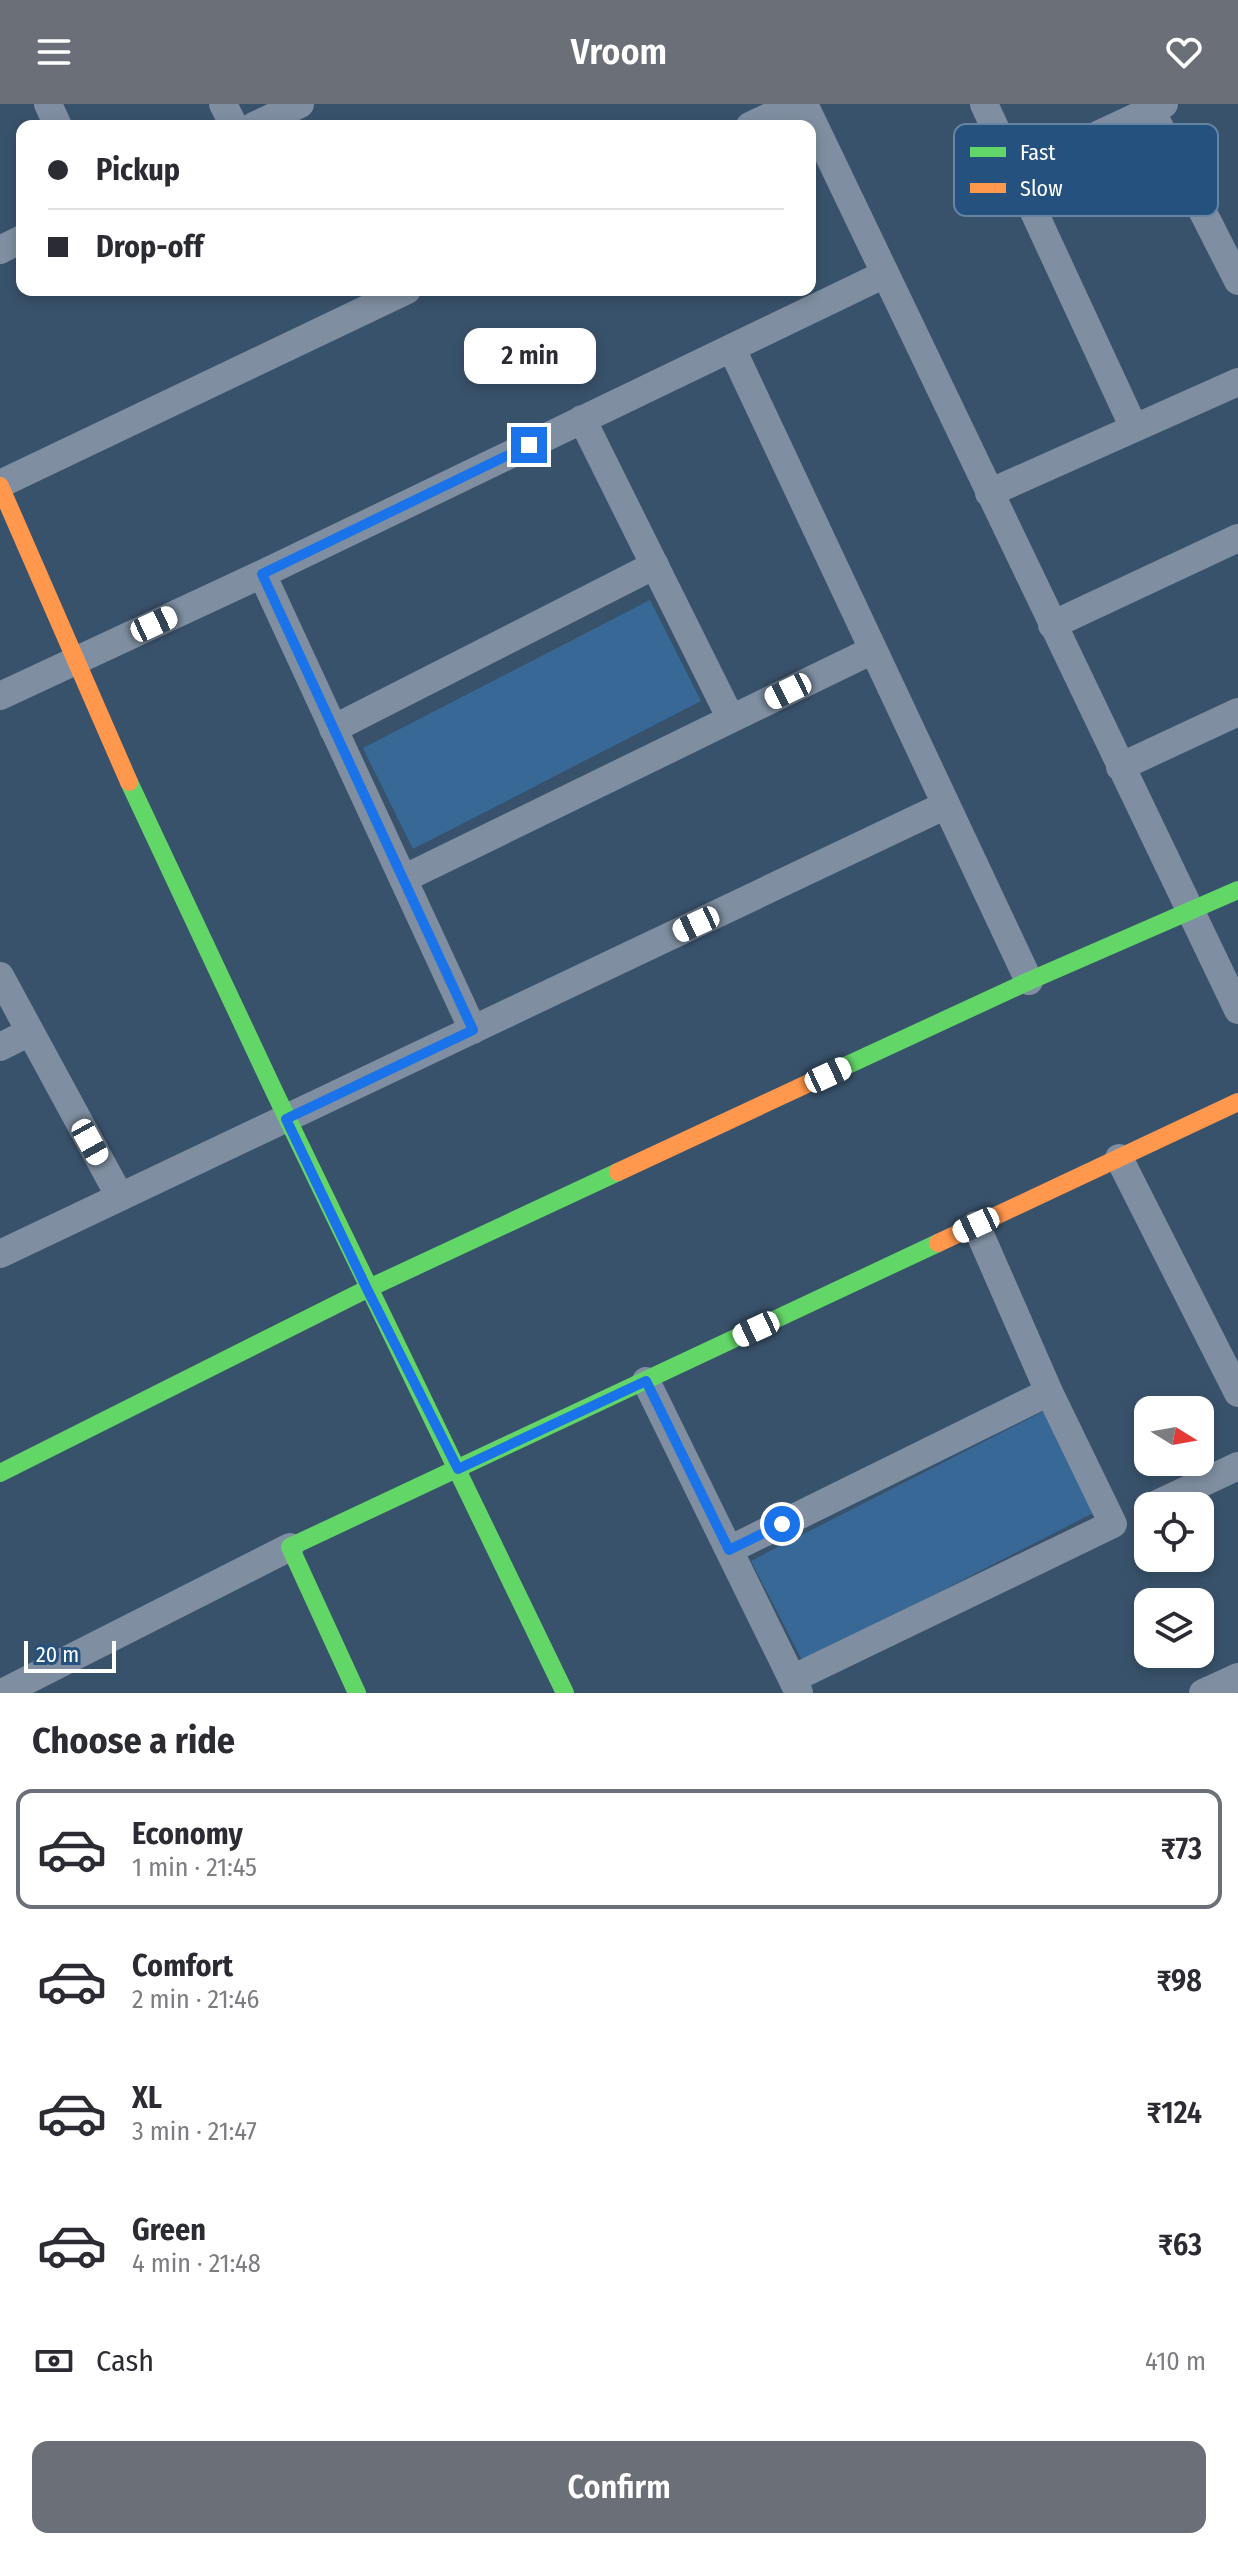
<!DOCTYPE html>
<html lang="en">
<head>
<meta charset="utf-8">
<style>
	:root { --surface:#fff; --page:#f7f7f7; --text:#2b2b33; --muted:#7c7c81; --line:#e1e1e2; --accent:#6b6f77 }
	body { margin:0; font-family:"Fira Sans Condensed",sans-serif; background:var(--page); color:var(--text); height:100vh; display:flex; flex-direction:column; font-size:30px; white-space:nowrap }
	* { box-sizing:border-box; margin:0 }
	p { font-size:26px; color:var(--muted) }
	.icon { flex:none; width:44px; height:44px; fill:none; stroke:currentColor; stroke-width:2; stroke-linecap:round; stroke-linejoin:round }
	.map { position:relative; height:1589px; overflow:hidden }
	.side { display:flex; flex-direction:column; background:var(--surface); flex:1 }
	.side>* { flex:none }
	.top-card { position:absolute; left:16px; top:16px; width:800px; height:176px; border-radius:16px; box-shadow:0 4px 12px #0003; display:grid; align-content:center; height:176px; padding:0 32px; background:var(--surface) }
	.needle { width:52px; rotate:101deg }
	.controls { position:absolute; left:1134px; top:1292px; display:grid; gap:16px }
	.controls a { display:grid; place-items:center; width:80px; height:80px; border-radius:16px; background:var(--surface); box-shadow:0 4px 12px #0003; font-size:40px }
	.scale { position:absolute; left:24px; bottom:20px; width:92px; box-sizing:border-box; padding-left:8px; border:4px solid #fff; border-top:0; font-size:22px; line-height:28px; white-space:nowrap; color:#fff; -webkit-text-stroke:6px #25517f; paint-order:stroke }
	.end { position:absolute; width:36px; height:36px; margin:-18px; border:10px solid #1a73e8; background:#fff; box-shadow:0 0 0 4px #fff }
	.from { border-radius:50% }
	.bubble { position:absolute; height:56px; border-radius:16px; background:var(--surface); box-shadow:0 4px 12px #0003; font-size:26px; font-weight:600; line-height:56px; text-align:center }
	.car { position:absolute; width:24px; height:48px; margin:-24px -12px; border-radius:10px; box-shadow:0 0 6px 2px #0007; background:linear-gradient(#fff 24%,#345 0 40%,#fff 0 76%,#345 0 86%,#fff 0) }
	.top-card b { display:flex; align-items:center; gap:28px; height:76px; font-size:30px }
	.top-card b+b { border-top:2px solid var(--line) }
	.top-card i { width:20px; height:20px; background:var(--text) }
	ul { padding:0; list-style:none }
	li { display:flex; align-items:center; gap:24px; height:120px; margin:0 16px 12px; padding:0 16px; border:4px solid transparent; border-radius:16px }
	li div { flex:1 }
	li b { display:block; font-size:30px }
	li em { font-style:normal; font-weight:600 }
	li.active { border-color:var(--accent) }
	li>.icon { width:72px; height:72px; stroke-width:1.5 }
	h2 { padding:0 32px; font-size:36px; line-height:96px }
	.pay { display:flex; align-items:center; gap:20px; height:88px; padding:0 32px; font-size:30px }
	.pay p { margin-inline-start:auto }
	.primary-button { display:flex; gap:16px; margin-top:auto; padding:16px 32px }
	.primary-button a { flex:1; height:92px; border-radius:16px; background:var(--accent); color:#fff; font-size:32px; font-weight:600; line-height:92px; text-align:center }
	header { display:flex; justify-content:space-between; align-items:center; height:104px; padding:0 32px; background:var(--accent); color:#fff; font-size:36px; font-weight:600 }
	.map>svg:first-child { display:block }
</style>
</head>
<body>
<header><svg class="icon" aria-label="menu" viewBox="0 0 24 24"><path d="M4 6h16M4 12h16M4 18h16"/></svg>Vroom<svg class="icon" aria-label="heart" viewBox="0 0 24 24"><path d="M12 20l-8-8c-3-5 5-10 8-4 3-6 11-1 8 4z"/></svg></header>
<div class="map">
<svg width="1238" height="1589" viewBox="0 0 1238 1589">
	<rect width="100%" height="100%" fill="#39526b"/>
	<path fill="#386895" d="M650,496L701,597L413,745L363,644Z
		M1044,1307L1095,1408L803,1558L751,1457Z"/>
	<g fill="none" stroke-linecap="round" stroke-linejoin="round">
		<path stroke="#7f8fa1" stroke-width="28" d="M48,0L58,22
			M223,0L234,22
			M804,0L1238,906
			M984,0L1134,324
			M1151,6L1238,177
			M254,22L300,0
			M750,22L796,0
			M1016,69L1164,0
			M0,146L22,135
			M732,245L1029,877
			M582,315L731,615L873,546
			M0,380L407,186
			M989,389L1238,278
			M262,470L473,926
			M1052,521L1238,434
			M0,592L262,470L885,170
			M333,625L655,461
			M1120,663L1238,608
			M403,775L731,615
			M0,872L120,1093
			M0,943L30,928
			M1119,1054L1238,1289
			M0,1150L946,701
			M646,1277L799,1589
			M1153,1402L1238,1362
			M729,1446L1049,1288
			M792,1575L1113,1420L1049,1288L976,1121
			M2,1589L290,1443
			M1203,1589L1238,1573"/>
		<path stroke="#63d668" stroke-width="18" d="M129,678L275,989L565,1589
			M839,965L1029,877L1238,786
			M0,1369L367,1185L618,1068
			M357,1589L290,1443L938,1139"/>
		<path stroke="#ff974d" stroke-width="18" d="M0,382L129,678
			M618,1068L839,965
			M938,1139L1238,998"/>
	</g>
	<g fill="none" stroke-linecap="round" stroke-linejoin="round">
		<path stroke="#1a73e8" stroke-width="10" d="M529,341L262,470L473,926L286,1015L367,1185L458,1365L646,1277L729,1446L782,1420"/>
	</g>
	<rect x="954" y="20" width="264" height="92" rx="12" fill="#25517f" stroke="#6685a5" stroke-width="2"/>
	<rect x="970" y="43" width="36" height="10" fill="#63d668"/>
	<rect x="970" y="79" width="36" height="10" fill="#ff974d"/>
	<g font-size="22" fill="#fff">
		<text x="1020" y="56">Fast</text>
		<text x="1020" y="92">Slow</text>
	</g>
</svg>
<div class="controls">
<a><svg class="needle" viewBox="-14 -14 28 28"><path d="M0-13l5 13h-10z" fill="#e53935"/><path d="M0 13l5-13h-10z" fill="#7c7c81"/></svg></a>
<a><svg class="icon" aria-label="locate" viewBox="0 0 24 24"><circle cx="12" cy="12" r="6"/><path d="M12 2v4M12 18v4M2 12h4M18 12h4"/></svg></a>
<a><svg class="icon" aria-label="layers" viewBox="0 0 24 24"><path d="M12 4l9 5-9 5-9-5zM3 14l9 5 9-5"/></svg></a>
</div>
<div class="scale">20 m</div>
<i class="end from" style="left:782px;top:1420px"></i>
<i class="end" style="left:529px;top:341px"></i>
<div class="bubble" style="left:464px;top:224px;width:132px">2 min</div>
<i class="car" style="left:154px;top:520px;rotate:65deg"></i>
<i class="car" style="left:788px;top:587px;rotate:244deg"></i>
<i class="car" style="left:696px;top:820px;rotate:245deg"></i>
<i class="car" style="left:828px;top:971px;rotate:65deg"></i>
<i class="car" style="left:90px;top:1038px;rotate:151deg"></i>
<i class="car" style="left:976px;top:1121px;rotate:245deg"></i>
<i class="car" style="left:756px;top:1225px;rotate:245deg"></i>
<div class="top-card">
<b><i class="from"></i>Pickup</b>
<b><i></i>Drop-off</b>
</div>
</div>
<section class="side">
<h2>Choose a ride</h2>
<ul>
<li class="active"><svg class="icon" aria-label="car" viewBox="0 0 24 24"><path d="M5 17H2v-5l4-1 3-4h7l3 4 3 1v5h-3M9 17h6M6 11h13"/><circle cx="7" cy="17" r="2"/><circle cx="17" cy="17" r="2"/></svg><div><b>Economy</b><p>1 min · 21:45</p></div><em>₹73</em></li>
<li><svg class="icon" aria-label="car" viewBox="0 0 24 24"><path d="M5 17H2v-5l4-1 3-4h7l3 4 3 1v5h-3M9 17h6M6 11h13"/><circle cx="7" cy="17" r="2"/><circle cx="17" cy="17" r="2"/></svg><div><b>Comfort</b><p>2 min · 21:46</p></div><em>₹98</em></li>
<li><svg class="icon" aria-label="car" viewBox="0 0 24 24"><path d="M5 17H2v-5l4-1 3-4h7l3 4 3 1v5h-3M9 17h6M6 11h13"/><circle cx="7" cy="17" r="2"/><circle cx="17" cy="17" r="2"/></svg><div><b>XL</b><p>3 min · 21:47</p></div><em>₹124</em></li>
<li><svg class="icon" aria-label="car" viewBox="0 0 24 24"><path d="M5 17H2v-5l4-1 3-4h7l3 4 3 1v5h-3M9 17h6M6 11h13"/><circle cx="7" cy="17" r="2"/><circle cx="17" cy="17" r="2"/></svg><div><b>Green</b><p>4 min · 21:48</p></div><em>₹63</em></li>
</ul>
<div class="pay"><svg class="icon" aria-label="cash" viewBox="0 0 24 24"><path d="M3 7h18v10H3z"/><circle cx="12" cy="12" r="2"/></svg>Cash<p>410 m</p></div>
<div class="primary-button"><a>Confirm</a></div>
</section>
</body>
</html>
